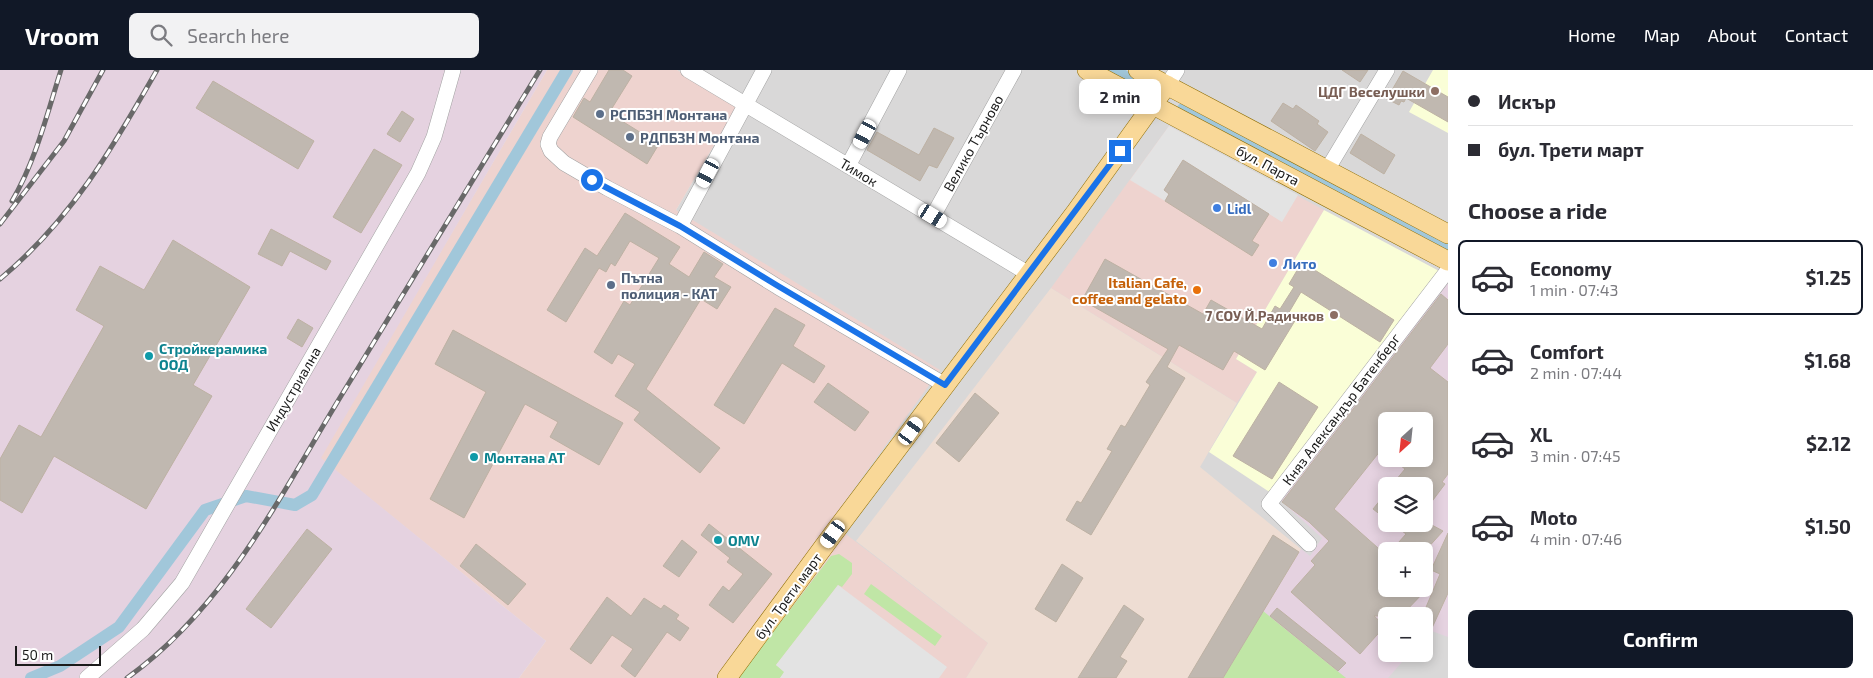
<!DOCTYPE html>
<html lang="en">
<head>
<meta charset="utf-8">
<style>
	:root { --surface:#fff; --page:#f2f2f3; --text:#2b2b33; --muted:#7c7c81; --line:#e1e1e2; --accent:#111827 }
	body { margin:0; font-family:"Exo 2",sans-serif; background:var(--page); color:var(--text); height:100vh; display:flex; flex-direction:column; font-size:19px; white-space:nowrap }
	* { box-sizing:border-box; margin:0 }
	p { font-size:16px; color:var(--muted) }
	.icon { flex:none; width:28px; height:28px; fill:none; stroke:currentColor; stroke-width:2; stroke-linecap:round; stroke-linejoin:round }
	.map { position:relative; flex:1; overflow:hidden }
	.details { display:flex; flex-direction:column; background:var(--surface); width:425px }
	.details>* { flex:none }
	.banner { display:grid; align-content:center; height:110px; padding:0 20px; background:var(--surface) }
	.needle { width:32px; rotate:207deg }
	.fabs { position:absolute; left:1378px; top:342px; display:grid; gap:10px }
	.fabs a { display:grid; place-items:center; width:55px; height:55px; border-radius:8px; background:var(--surface); box-shadow:0 2px 12px #0003; font-size:25px }
	.scale { position:absolute; left:15px; bottom:12px; width:86px; box-sizing:border-box; padding-left:5px; border:2px solid #1b1b1b; border-top:0; font-size:14px; line-height:18px; white-space:nowrap; color:#1b1b1b; -webkit-text-stroke:4px #fff; paint-order:stroke }
	.end { position:absolute; width:22px; height:22px; margin:-11px; border:6px solid #1a73e8; background:#fff; box-shadow:0 0 0 2px #fff }
	.from { border-radius:50% }
	.bubble { position:absolute; height:35px; border-radius:8px; background:var(--surface); box-shadow:0 2px 12px #0003; font-size:16px; font-weight:700; line-height:35px; text-align:center }
	.car { position:absolute; width:15px; height:30px; margin:-15px -8px; border-radius:6px; box-shadow:0 0 4px 1px #0007; background:linear-gradient(#fff 24%,#345 0 40%,#fff 0 76%,#345 0 86%,#fff 0) }
	.banner b { display:flex; align-items:center; gap:18px; height:48px; font-size:19px }
	.banner b+b { border-top:1px solid var(--line) }
	.banner i { width:12px; height:12px; background:var(--text) }
	ul { padding:0; list-style:none }
	li { display:flex; align-items:center; gap:15px; height:75px; margin:0 10px 8px; padding:0 10px; border:2px solid transparent; border-radius:8px }
	li div { flex:1 }
	li b { display:block; font-size:19px }
	li em { font-style:normal; font-weight:700 }
	li.selected { border-color:var(--accent) }
	li>.icon { width:45px; height:45px; stroke-width:1.5 }
	h2 { padding:0 20px; font-size:22px; line-height:60px }
	.button { display:flex; gap:10px; margin-top:auto; padding:10px 20px }
	.button a { flex:1; height:58px; border-radius:8px; background:var(--accent); color:#fff; font-size:20px; font-weight:700; line-height:58px; text-align:center }
	header { display:flex; align-items:center; gap:30px; box-sizing:border-box; height:70px; padding:0 25px; background:var(--accent); color:#fff }
	header strong { font-size:24px }
	nav { display:flex; gap:28px; margin-inline-start:auto; font-size:18px }
	.search { width:350px; height:45px; background:var(--page); display:flex; align-items:center; gap:12px; box-sizing:border-box; padding:0 18px; border-radius:8px; color:var(--muted); font-size:19px }
	main { display:flex; flex:1; min-height:0 }
	.map>svg:first-child { display:block }
</style>
</head>
<body>
<header>
<strong>Vroom</strong>
<div class="search"><svg class="icon" aria-label="search" viewBox="0 0 24 24"><circle cx="10" cy="10" r="6"/><path d="M15 15l6 6"/></svg>Search here</div>
<nav><a>Home</a><a>Map</a><a>About</a><a>Contact</a></nav>
</header>
<main>
<div class="map">
<svg width="1448" height="608" viewBox="0 0 1448 608">
	<rect width="100%" height="100%" fill="#ece9e0"/>
	<path fill="#d9d8d8" fill-rule="evenodd" d="M677,0H1448V608H727L676,140L736,37ZM1386,351H1424V389H1386ZM1386,416H1424V454H1386ZM1386,481H1424V519H1386ZM1386,546H1424V584H1386Z"/>
	<path fill="#eed3cf" d="M547,0H677L737,36L676,140L940,300L830,452L988,573L966,608H519L546,571L320,388Z
		M1169,56L1324,140L1236,289L1257,302L1237,333L1051,218Z"/>
	<path fill="#e5d2e0" fill-rule="evenodd" d="M0,0H547L321,388L546,571L519,608H0Z
		M1448,210V567L1429,560L1424,566V546H1386V584H1409L1388,608H1346L1263,541L1301,479L1310,486L1322,468L1279,429ZM1386,351H1424V389H1386ZM1386,416H1424V454H1386ZM1386,481H1424V519H1386Z"/>
	<path fill="#fafed7" d="M1433,0H1448V63L1409,42Z
		M1324,140L1441,202L1271,423L1209,382L1257,302L1236,289Z"/>
	<path fill="#eeddd3" d="M1051,218L1237,333L1200,397L1301,479L1223,608H966L988,573L856,471Z"/>
	<path fill="#c0e6a6" d="M839,484L852,493V504L842,517L838,515L776,595L785,602L780,608H738L831,486Z
		M871,514L942,566L935,576L864,524Z
		M1263,541L1346,608H1223Z"/>
	<path fill="#e3e3e3" d="M1169,56L1298,125L1282,152L1183,90L1164,120L1169,124L1165,131L1130,110Z
		M838,515L947,597L939,608H780L784,602L776,595Z"/>
	<g fill="none" stroke-linecap="round" stroke-linejoin="round">
		<path stroke="#a1c7da" stroke-width="12" d="M1113,0L1137,13
			M1183,39L1448,178
			M31,608L60,596L119,557L205,440L246,426L295,435L312,425L567,0"/>
	</g>
	<path fill="#c0b8b0" stroke="#bdb1a3" d="M609,0H623L632,6L609,43L659,74L647,94L573,47L584,28L590,32Z
		M1342,0H1368L1360,12Z
		M1403,1L1448,27V52L1406,28L1404,32L1401,31L1399,35L1383,27L1388,18L1392,20Z
		M213,11L314,71L298,99L196,38Z
		M1283,33L1293,39L1296,35L1319,51L1317,54L1328,62L1315,81L1271,51Z
		M402,41L414,49L400,72L387,64Z
		M934,58L954,68L937,98L929,95L920,111L867,80L877,62L919,85Z
		M1361,64L1395,85L1384,104L1350,83Z
		M374,79L402,95L361,163L333,147Z
		M1183,90L1269,144L1252,171L1259,175L1252,186L1165,131L1169,124L1164,120Z
		M625,143L680,177L669,194L689,207L704,182L723,194L714,207L731,217L717,239L701,229L646,319L720,378L700,403L634,350L640,342L615,326L635,294L618,284L612,294L594,282L624,231L630,235L659,188L630,171L615,196L611,193L606,202L599,198L566,252L547,240L585,178L597,186Z
		M271,159L331,191L326,200L290,181L282,196L258,184Z
		M173,170L250,217L193,315L212,326L146,439L54,386L22,443L0,430V389L19,355L41,367L104,256L76,240L100,196L144,220Z
		M1105,189L1203,244L1211,230L1262,259L1275,236L1280,239L1294,217L1289,214L1302,192L1394,250L1380,272L1301,222L1288,244L1296,249L1265,300L1234,281L1223,300L1179,275L1167,297L1185,308L1091,465L1066,450L1077,431L1081,433L1112,381L1107,379L1121,355L1125,357L1150,315L1146,312L1168,279L1082,230Z
		M1441,224L1448,230V274L1430,298L1448,312V404L1442,412L1445,414L1424,442V416H1391L1405,399L1392,389H1424V351H1386V384L1381,380L1334,439L1386,485V519H1427L1401,546H1374L1385,556L1360,584L1291,522L1315,495L1311,491L1329,471L1309,452L1282,432Z
		M775,238L805,255L793,276L825,296L814,313L782,293L744,354L714,335Z
		M298,249L313,258L302,277L287,268Z
		M453,260L623,353L599,395L550,367L558,352L525,334L464,448L430,429L486,322L435,294Z
		M1279,312L1318,337L1272,409L1233,386Z
		M828,313L869,342L855,361L814,332Z
		M975,323L999,343L959,392L936,373Z
		M1386,423V449L1373,439Z
		M709,454L772,504L733,553L709,535L723,516L729,521L743,504L727,492L730,488L701,465Z
		M1393,454H1430L1443,461L1425,481H1391L1406,464Z
		M307,459L332,479L271,558L246,539Z
		M1448,463V523L1432,558L1424,554V542L1440,504L1431,500Z
		M1273,465L1299,482L1223,608H1188Z
		M682,470L697,482L679,507L663,496Z
		M476,474L526,514L508,535L460,496Z
		M1062,494L1083,508L1056,552L1035,539Z
		M607,527L631,546L644,528L661,539L664,535L679,545L676,549L689,558L680,571L667,562L635,607L621,596L633,579L612,565L591,594L570,579Z
		M1124,535L1144,549L1120,587L1127,591L1116,608H1078Z
		M1277,538L1346,593L1338,601L1270,546Z"/>
	<g fill="none" stroke-linecap="round" stroke-linejoin="round">
		<defs>
			<path id="minor" d="M590,0L550,67L548,74L551,81L564,93L607,118L680,156L778,217L945,315
				M688,0L1029,204
				M1167,15L1177,0
				M848,96L899,0
				M1327,100L1387,0
				M933,146L1014,0
				M680,156L764,0
				M1309,474L1269,434L1448,200
				M87,608L143,559L182,513L418,103L434,67L453,0"/>
			<path id="major" d="M1087,0L1448,191
				M1138,0L1448,164
				M727,608L833,464L1075,143L1167,15"/>
		</defs>
		<use href="#minor" stroke="#a2a2a2" stroke-width="16"/>
		<use href="#major" stroke="#8e6d03" stroke-width="20"/>
		<use href="#minor" stroke="#fff" stroke-width="15"/>
		<use href="#major" stroke="#f9d898" stroke-width="19"/>
		<defs>
			<path id="rail" d="M12,131C36,90 47,44 61,0
				M0,154L64,71L103,0
				M0,209C71,150 112,79 157,0
				M127,608C225,538 280,426 341,326C407,218 473,109 540,0"/>
		</defs>
		<use href="#rail" stroke="#696969" stroke-width="5"/>
		<use href="#rail" stroke="#fff" stroke-width="3" stroke-dasharray="9" stroke-linecap="butt"/>
	</g>
	<g fill="none" stroke-linecap="round" stroke-linejoin="round">
		<path stroke="#1a73e8" stroke-width="6" d="M592,110L680,156L778,216L945,315L1120,81"/>
	</g>
	<g fill="#8d6e63" stroke="#fff" stroke-width="2">
		<circle cx="1435" cy="21" r="5"/>
		<circle cx="1334" cy="245" r="5"/>
	</g>
	<g fill="#5c6f8a" stroke="#fff" stroke-width="2">
		<circle cx="600" cy="44" r="5"/>
		<circle cx="630" cy="67" r="5"/>
		<circle cx="611" cy="215" r="5"/>
	</g>
	<g fill="#3f7fe0" stroke="#fff" stroke-width="2">
		<circle cx="1217" cy="138" r="5"/>
		<circle cx="1273" cy="193" r="5"/>
	</g>
	<circle fill="#e8710a" stroke="#fff" stroke-width="2" cx="1197" cy="220" r="5"/>
	<g fill="#0f9aa8" stroke="#fff" stroke-width="2">
		<circle cx="149" cy="286" r="5"/>
		<circle cx="474" cy="387" r="5"/>
		<circle cx="718" cy="470" r="5"/>
	</g>
	<g text-anchor="middle" dominant-baseline="central" stroke-width="4" stroke-linejoin="round" paint-order="stroke">
		<g font-size="14" font-weight="bold" fill="#785e54" stroke="#fff" text-anchor="end">
			<text x="1425" y="21">ЦДГ Веселушки</text>
			<text x="1324" y="245">7 СОУ Й.Радичков</text>
		</g>
		<g font-size="14" font-weight="bold" fill="#4e5e75" stroke="#fff" text-anchor="start">
			<text x="610" y="44">РСПБЗН Монтана</text>
			<text x="640" y="67">РДПБЗН Монтана</text>
			<text x="621" y="207">Пътна<tspan x="621" dy="16">полиция - КАТ</tspan></text>
		</g>
		<g font-size="14" fill="#1b1b1b" stroke="#fff">
			<text transform="translate(973 73) rotate(-61)">Велико Търново</text>
			<text transform="translate(1268 95) rotate(28)">бул. Парта</text>
			<text transform="translate(859 102) rotate(31)">Тимок</text>
			<text transform="translate(293 319) rotate(-60)">Индустриална</text>
			<text transform="translate(1341 339) rotate(-53)">Княз Александър Батенберг</text>
			<text transform="translate(788 526) rotate(-54)">бул. Трети март</text>
		</g>
		<g font-size="14" font-weight="bold" fill="#366cbe" stroke="#fff" text-anchor="start">
			<text x="1227" y="138">Lidl</text>
			<text x="1283" y="193">Лито</text>
		</g>
		<g font-size="14" font-weight="bold" fill="#c56008" stroke="#fff" text-anchor="end">
			<text x="1187" y="212">Italian Cafe,<tspan x="1187" dy="16">coffee and gelato</tspan></text>
		</g>
		<g font-size="14" font-weight="bold" fill="#0d838f" stroke="#fff" text-anchor="start">
			<text x="159" y="278">Стройкерамика<tspan x="159" dy="16">ООД</tspan></text>
			<text x="484" y="387">Монтана АТ</text>
			<text x="728" y="470">OMV</text>
		</g>
	</g>
</svg>
<div class="fabs">
<a><svg class="needle" viewBox="-14 -14 28 28"><path d="M0-13l5 13h-10z" fill="#e53935"/><path d="M0 13l5-13h-10z" fill="#7c7c81"/></svg></a>
<a><svg class="icon" aria-label="layers" viewBox="0 0 24 24"><path d="M12 4l9 5-9 5-9-5zM3 14l9 5 9-5"/></svg></a>
<a>+</a>
<a>−</a>
</div>
<div class="scale">50 m</div>
<i class="end from" style="left:592px;top:110px"></i>
<i class="end" style="left:1120px;top:81px"></i>
<div class="bubble" style="left:1079px;top:9px;width:82px">2 min</div>
<i class="car" style="left:865px;top:64px;rotate:208deg"></i>
<i class="car" style="left:708px;top:103px;rotate:208deg"></i>
<i class="car" style="left:933px;top:146px;rotate:121deg"></i>
<i class="car" style="left:911px;top:361px;rotate:36deg"></i>
<i class="car" style="left:833px;top:464px;rotate:216deg"></i>
</div>
<section class="details">
<div class="banner">
<b><i class="from"></i>Искър</b>
<b><i></i>бул. Трети март</b>
</div>
<h2>Choose a ride</h2>
<ul>
<li class="selected"><svg class="icon" aria-label="car" viewBox="0 0 24 24"><path d="M5 17H2v-5l4-1 3-4h7l3 4 3 1v5h-3M9 17h6M6 11h13"/><circle cx="7" cy="17" r="2"/><circle cx="17" cy="17" r="2"/></svg><div><b>Economy</b><p>1 min · 07:43</p></div><em>$1.25</em></li>
<li><svg class="icon" aria-label="car" viewBox="0 0 24 24"><path d="M5 17H2v-5l4-1 3-4h7l3 4 3 1v5h-3M9 17h6M6 11h13"/><circle cx="7" cy="17" r="2"/><circle cx="17" cy="17" r="2"/></svg><div><b>Comfort</b><p>2 min · 07:44</p></div><em>$1.68</em></li>
<li><svg class="icon" aria-label="car" viewBox="0 0 24 24"><path d="M5 17H2v-5l4-1 3-4h7l3 4 3 1v5h-3M9 17h6M6 11h13"/><circle cx="7" cy="17" r="2"/><circle cx="17" cy="17" r="2"/></svg><div><b>XL</b><p>3 min · 07:45</p></div><em>$2.12</em></li>
<li><svg class="icon" aria-label="car" viewBox="0 0 24 24"><path d="M5 17H2v-5l4-1 3-4h7l3 4 3 1v5h-3M9 17h6M6 11h13"/><circle cx="7" cy="17" r="2"/><circle cx="17" cy="17" r="2"/></svg><div><b>Moto</b><p>4 min · 07:46</p></div><em>$1.50</em></li>
</ul>
<div class="button"><a>Confirm</a></div>
</section>
</main>
</body>
</html>
